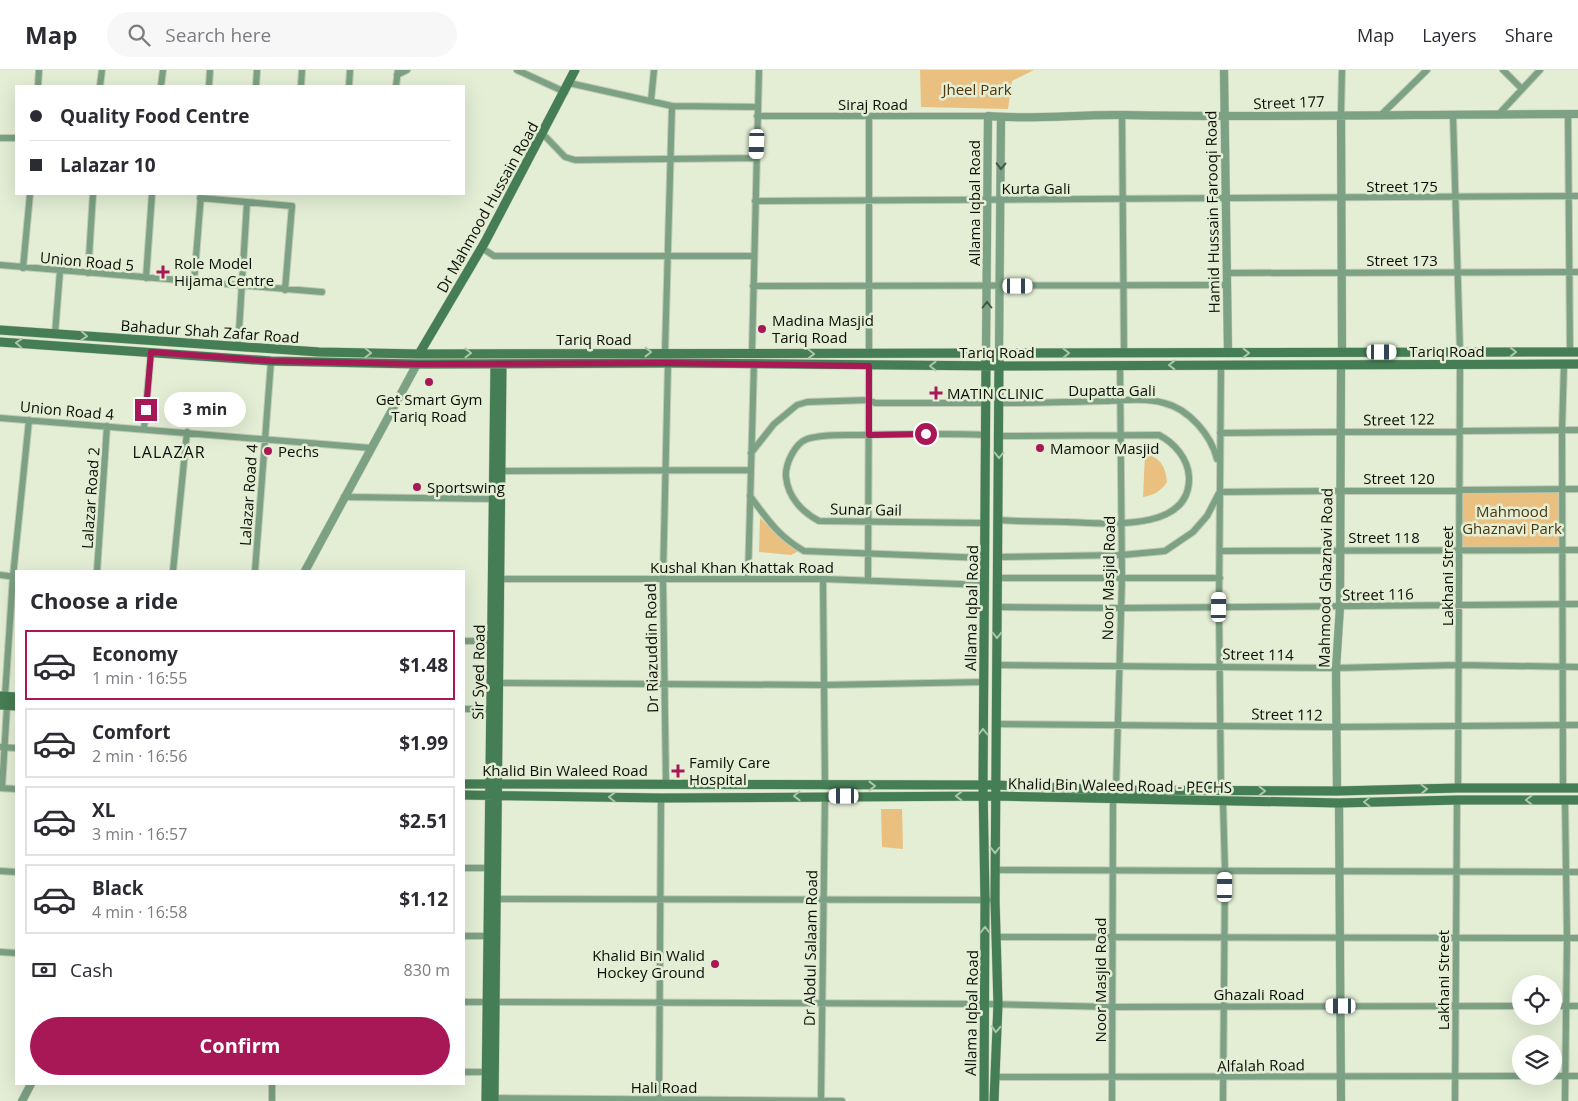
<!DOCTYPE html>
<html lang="en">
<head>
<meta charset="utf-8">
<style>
	:root { --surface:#fff; --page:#f7f7f7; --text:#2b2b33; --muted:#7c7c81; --line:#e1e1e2; --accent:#a81857 }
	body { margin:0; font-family:"Open Sans",sans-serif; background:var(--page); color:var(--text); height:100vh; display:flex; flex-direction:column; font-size:19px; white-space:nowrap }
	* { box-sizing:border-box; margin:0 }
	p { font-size:16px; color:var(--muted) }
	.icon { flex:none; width:28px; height:28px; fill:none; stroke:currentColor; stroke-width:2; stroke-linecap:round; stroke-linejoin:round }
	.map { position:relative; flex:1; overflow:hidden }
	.sheet { position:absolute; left:15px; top:500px; width:450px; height:515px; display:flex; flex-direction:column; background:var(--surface); border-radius:0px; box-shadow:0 5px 20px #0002 }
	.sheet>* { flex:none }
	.banner { position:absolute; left:15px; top:15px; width:450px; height:110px; border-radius:0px; box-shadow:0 5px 20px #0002; display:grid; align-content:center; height:110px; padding:0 15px; background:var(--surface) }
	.buttons { position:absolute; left:1512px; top:905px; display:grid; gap:10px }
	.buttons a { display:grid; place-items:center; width:50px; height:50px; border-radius:50%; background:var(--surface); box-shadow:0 5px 20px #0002; font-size:25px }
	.end { position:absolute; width:22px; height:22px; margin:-11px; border:6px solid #a81857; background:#fff; box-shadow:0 0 0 2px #fff }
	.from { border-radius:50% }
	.bubble { position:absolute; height:35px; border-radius:18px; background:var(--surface); box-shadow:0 5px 20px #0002; font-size:16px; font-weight:700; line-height:35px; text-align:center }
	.car { position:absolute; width:15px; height:30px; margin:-15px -8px; border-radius:6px; box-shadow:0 0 4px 1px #0007; background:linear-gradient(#fff 24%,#345 0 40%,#fff 0 76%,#345 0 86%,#fff 0) }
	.banner b { display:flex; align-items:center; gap:18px; height:48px; font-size:19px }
	.banner b+b { border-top:1px solid var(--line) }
	.banner i { width:12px; height:12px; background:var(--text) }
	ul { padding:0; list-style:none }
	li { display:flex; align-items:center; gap:15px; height:70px; margin:0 10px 8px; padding:0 5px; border:2px solid var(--line); border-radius:0px }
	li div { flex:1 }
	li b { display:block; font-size:19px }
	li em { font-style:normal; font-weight:700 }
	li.current { border-color:var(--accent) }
	li>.icon { width:45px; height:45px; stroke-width:1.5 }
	h2 { padding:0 15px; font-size:22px; line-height:60px }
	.pay { display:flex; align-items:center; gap:12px; height:55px; padding:0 15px; font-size:19px }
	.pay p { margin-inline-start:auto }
	.cta { display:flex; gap:10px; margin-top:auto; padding:10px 15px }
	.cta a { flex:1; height:58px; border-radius:30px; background:var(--accent); color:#fff; font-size:20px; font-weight:700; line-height:58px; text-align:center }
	header { display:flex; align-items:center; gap:30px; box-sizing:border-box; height:70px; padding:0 25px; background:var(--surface); border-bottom:1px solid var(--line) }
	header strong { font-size:24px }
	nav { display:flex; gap:28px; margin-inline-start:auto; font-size:18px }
	.search { width:350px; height:45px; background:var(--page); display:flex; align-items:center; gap:12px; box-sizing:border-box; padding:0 18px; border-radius:28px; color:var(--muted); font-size:19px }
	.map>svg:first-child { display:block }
</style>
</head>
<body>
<header>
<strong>Map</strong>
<div class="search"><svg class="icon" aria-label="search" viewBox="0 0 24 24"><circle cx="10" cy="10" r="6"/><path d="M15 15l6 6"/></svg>Search here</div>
<nav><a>Map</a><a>Layers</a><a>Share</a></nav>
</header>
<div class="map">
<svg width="1578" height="1031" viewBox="0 0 1578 1031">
	<rect width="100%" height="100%" fill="#e3eed5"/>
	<path fill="#eac081" d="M920,0H1034L1012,11L1008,39L921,37Z
		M1145,384C1161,387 1166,398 1167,412C1160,422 1154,425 1143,427Z
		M1563,420L1564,480H1459L1460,421Z
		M760,448L788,475L799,481L791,485L759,482Z
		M881,739H902L903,779L882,777Z"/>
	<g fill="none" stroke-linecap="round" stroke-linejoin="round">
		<defs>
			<path id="minor" d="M517,0L565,22
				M1503,0L1522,19
				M397,5L407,0
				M569,13L672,36L758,37
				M38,16L39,0
				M100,16L102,0
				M161,16L163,0
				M209,16L210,0
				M256,16L257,0
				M301,16L302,0
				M349,16L350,0
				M396,16L398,0
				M651,31L654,0
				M1568,44L1570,282
				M1122,45L1124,282
				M1341,45L1342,0
				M1381,45L1427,0
				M1453,45L1460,282
				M1498,45L1540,0
				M757,46H988
				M869,46V284
				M543,64L565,87L575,90L757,88
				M0,68H16
				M200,128L292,136L285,220
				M755,131L1578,126
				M482,178L494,186H754
				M0,195L322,222
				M23,198L30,124
				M88,203L93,124
				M1227,203L1578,202
				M146,208L152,124
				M194,212L201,125
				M753,216L1227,215
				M55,264L60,201
				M238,277L247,132
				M665,282L672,36
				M752,283L759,0
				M1221,295L1219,537L1221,721
				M999,333C1035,333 1071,332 1107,331C1124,330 1147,328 1164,333C1189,339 1211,365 1217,389
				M0,348L371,378
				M144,359L151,282
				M1220,363L1578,360
				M751,383L774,354L797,335L807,332L869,330L875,333H986
				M501,401L751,400
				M1220,422L1578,419
				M750,426C768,450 778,466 804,481L985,488
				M344,427L497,429
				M998,450C1021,452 1044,451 1067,452C1102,453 1191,464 1189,407C1188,388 1174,373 1159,365L999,366
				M985,453L819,451C802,442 788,427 786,407C785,395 794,374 807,369C820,364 845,365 860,365C902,364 944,363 986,365
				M1220,481L1578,480
				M998,487L1122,485L1165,481L1193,462L1207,446L1219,423
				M97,501L107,356
				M173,501L187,362
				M255,501L271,291
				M0,505L16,507
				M748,508L754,293
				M998,508H1220
				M500,509H823L985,515
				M823,509L825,716
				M868,509L869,296
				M997,537L1120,538L1578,534
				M464,571H495
				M997,595L1336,598L1459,595L1578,597
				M499,613L824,615L984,612
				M5,626L13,506L29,350
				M464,639H495
				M996,654L1336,657L1578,655
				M0,677L16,678
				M666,714L663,509L668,293
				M0,718L16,719
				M2,718L7,636
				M1458,718L1460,294
				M1563,718L1562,360L1564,294
				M1116,720L1122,508L1120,296
				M464,798H489
				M995,800L1578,802
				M0,801L16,802
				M496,829L988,830
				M464,866H488
				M997,867L1578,868
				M0,882L16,883
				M464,932H487
				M495,932L986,934L1113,937L1521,936
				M1554,936H1578
				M464,1002H487
				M1554,1006H1578
				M994,1007L1529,1006
				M490,1028L842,1031
				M659,1030L661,728
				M272,1031V1014
				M821,1031L825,726
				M1112,1031L1113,729
				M1223,1031L1225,801L1223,732
				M1455,1031L1457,730
				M1565,1031L1567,868L1565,730"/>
			<path id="tertiary" d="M1224,0L1228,283
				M1341,45L1342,282
				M986,283L988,46C1033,50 1079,44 1124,45C1275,48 1427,44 1578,44
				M999,283L1001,47
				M305,501L417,294
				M1337,721L1336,598L1340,537L1341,295
				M1339,733L1341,1031
				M22,1031L31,1014"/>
			<path id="secondary" d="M0,260L319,282L419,284L1578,282
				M0,272L271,291L417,294L668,293L999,296L1578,294
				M419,284L485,172L575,0
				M0,626L16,627
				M0,635L16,636
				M464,714L996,715L1116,720L1337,721L1458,718H1578
				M464,725L661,728L996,726L1339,733L1457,730H1578
				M486,1031L495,294
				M494,1031L502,294
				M984,1031L985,830L983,715L986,291
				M994,1031L998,934L995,830L999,291"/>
		</defs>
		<use href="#minor" stroke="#c1cab4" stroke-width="8"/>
		<use href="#tertiary" stroke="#c1cab4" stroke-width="9"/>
		<use href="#secondary" stroke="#c1cab4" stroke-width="10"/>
		<use href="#minor" stroke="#7ca184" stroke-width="6"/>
		<use href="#tertiary" stroke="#7ca184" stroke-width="8"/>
		<use href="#secondary" stroke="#457d54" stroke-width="9"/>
	</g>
	<defs><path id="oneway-chevron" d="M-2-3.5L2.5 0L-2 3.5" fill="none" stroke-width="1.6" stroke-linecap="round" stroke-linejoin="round" transform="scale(1.25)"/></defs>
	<g stroke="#445846">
		<use href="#oneway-chevron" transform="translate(1001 96) rotate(91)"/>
		<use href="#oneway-chevron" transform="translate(987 235) rotate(-90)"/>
	</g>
	<g stroke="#acc6a8">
		<use href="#oneway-chevron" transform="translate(84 266) rotate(4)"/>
		<use href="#oneway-chevron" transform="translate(19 273) rotate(-176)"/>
		<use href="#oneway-chevron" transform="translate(648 282)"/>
		<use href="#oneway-chevron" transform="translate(1513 282)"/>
		<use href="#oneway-chevron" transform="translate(368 283) rotate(1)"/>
		<use href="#oneway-chevron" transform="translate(468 283)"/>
		<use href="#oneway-chevron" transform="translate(1066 283) rotate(-1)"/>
		<use href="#oneway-chevron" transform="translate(1246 283)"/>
		<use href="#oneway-chevron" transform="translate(811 284) rotate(1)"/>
		<use href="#oneway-chevron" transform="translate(1172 295) rotate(180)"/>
		<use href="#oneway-chevron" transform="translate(933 296) rotate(-180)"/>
		<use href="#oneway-chevron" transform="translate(999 385) rotate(90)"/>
		<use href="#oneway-chevron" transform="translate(997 565) rotate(90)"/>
		<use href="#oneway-chevron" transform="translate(983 662) rotate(-90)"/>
		<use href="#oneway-chevron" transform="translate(872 716)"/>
		<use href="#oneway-chevron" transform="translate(1424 719) rotate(-2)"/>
		<use href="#oneway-chevron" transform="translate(1262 721)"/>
		<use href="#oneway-chevron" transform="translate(797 726) rotate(179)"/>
		<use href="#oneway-chevron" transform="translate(959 726) rotate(180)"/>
		<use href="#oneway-chevron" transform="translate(612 727) rotate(-179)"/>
		<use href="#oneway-chevron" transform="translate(1529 730) rotate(-180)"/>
		<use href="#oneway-chevron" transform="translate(1367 732) rotate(179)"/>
		<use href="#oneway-chevron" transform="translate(995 780) rotate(90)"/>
		<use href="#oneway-chevron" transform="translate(985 860) rotate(-90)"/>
		<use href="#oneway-chevron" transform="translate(996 959) rotate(93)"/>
	</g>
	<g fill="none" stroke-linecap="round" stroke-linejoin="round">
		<path stroke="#a81857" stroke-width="6" d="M146,340L151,282L271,291L417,294L668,293L869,296V365L926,364"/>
	</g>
	<g fill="#a81857" stroke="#e3eed5" stroke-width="2">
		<path d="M160.5 194.5h5v5h5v5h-5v5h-5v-5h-5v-5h5z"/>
		<circle cx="762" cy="259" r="5"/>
		<circle cx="429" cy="312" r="5"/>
		<path d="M933.5 315.5h5v5h5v5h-5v5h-5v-5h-5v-5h5z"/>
		<circle cx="1040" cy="378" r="5"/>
		<circle cx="268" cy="381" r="5"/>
		<circle cx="417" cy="417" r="5"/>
		<path d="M675.5 693.5h5v5h5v5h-5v5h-5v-5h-5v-5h5z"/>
		<circle cx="715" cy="894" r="5"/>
	</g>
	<g text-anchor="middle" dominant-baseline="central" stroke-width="5" stroke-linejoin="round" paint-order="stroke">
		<g font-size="15" fill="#4e360e" stroke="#e3eed5">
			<text x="977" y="19">Jheel Park</text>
			<text x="1512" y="441">Mahmood<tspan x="1512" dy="17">Ghaznavi Park</tspan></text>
		</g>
		<g font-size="15" fill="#0c0f07" stroke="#e3eed5">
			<text transform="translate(1289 32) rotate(-2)">Street 177</text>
			<text x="873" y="34">Siraj Road</text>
			<text x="1402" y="116">Street 175</text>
			<text x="1036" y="118">Kurta Gali</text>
			<text transform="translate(974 133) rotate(-90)">Allama Iqbal Road</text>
			<text transform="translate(487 137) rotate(-61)">Dr Mahmood Hussain Road</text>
			<text transform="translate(1212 142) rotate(-91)">Hamid Hussain Farooqi Road</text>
			<text x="1402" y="190">Street 173</text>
			<text transform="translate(87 191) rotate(5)">Union Road 5</text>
			<text transform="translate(210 261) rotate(4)">Bahadur Shah Zafar Road</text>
			<text x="594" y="269">Tariq Road</text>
			<text x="1447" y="281">Tariq Road</text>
			<text x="997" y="282">Tariq Road</text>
			<text x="1112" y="320">Dupatta Gali</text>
			<text transform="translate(67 340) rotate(5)">Union Road 4</text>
			<text transform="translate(1399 349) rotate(-1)">Street 122</text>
			<text x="1399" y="408">Street 120</text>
			<text transform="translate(248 425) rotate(-86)">Lalazar Road 4</text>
			<text transform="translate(90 428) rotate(-86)">Lalazar Road 2</text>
			<text transform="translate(866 439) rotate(1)">Sunar Gail</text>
			<text x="1384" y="467">Street 118</text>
			<text x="742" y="497">Kushal Khan Khattak Road</text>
			<text transform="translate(1447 506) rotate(-90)">Lakhani Street</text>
			<text transform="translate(1108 508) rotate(-89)">Noor Masjid Road</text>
			<text transform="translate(1325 508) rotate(-89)">Mahmood Ghaznavi Road</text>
			<text transform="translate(1378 524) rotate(-1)">Street 116</text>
			<text transform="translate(971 538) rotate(-89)">Allama Iqbal Road</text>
			<text transform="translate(651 578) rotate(-91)">Dr Riazuddin Road</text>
			<text transform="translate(1258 584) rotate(1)">Street 114</text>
			<text transform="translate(478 602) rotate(-89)">Sir Syed Road</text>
			<text transform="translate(1287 644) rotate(1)">Street 112</text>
			<text x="565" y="700">Khalid Bin Waleed Road</text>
			<text transform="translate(1120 715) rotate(1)">Khalid Bin Waleed Road - PECHS</text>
			<text transform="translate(810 878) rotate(-89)">Dr Abdul Salaam Road</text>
			<text transform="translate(1100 910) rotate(-90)">Noor Masjid Road</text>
			<text transform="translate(1443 910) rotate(-90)">Lakhani Street</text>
			<text x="1259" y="924">Ghazali Road</text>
			<text transform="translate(971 943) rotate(-89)">Allama Iqbal Road</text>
			<text transform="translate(1261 995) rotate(-1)">Alfalah Road</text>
			<text x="664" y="1017">Hali Road</text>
		</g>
		<g font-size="15" fill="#0c0f07" stroke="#e3eed5" text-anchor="start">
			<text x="174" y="193">Role Model<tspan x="174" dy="17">Hijama Centre</tspan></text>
			<text x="772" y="250">Madina Masjid<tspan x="772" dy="17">Tariq Road</tspan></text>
			<text x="947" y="323">MATIN CLINIC</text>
			<text x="429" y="329" text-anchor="middle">Get Smart Gym<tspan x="429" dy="17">Tariq Road</tspan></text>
			<text x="1050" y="378">Mamoor Masjid</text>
			<text x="278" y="381">Pechs</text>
			<text x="427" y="417">Sportswing</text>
			<text x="689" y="692">Family Care<tspan x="689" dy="17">Hospital</tspan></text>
			<text x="705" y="885" text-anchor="end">Khalid Bin Walid<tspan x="705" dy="17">Hockey Ground</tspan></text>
		</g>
		<g font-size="16" letter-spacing="1" fill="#0c0f07" stroke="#e3eed5">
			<text x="169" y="382">LALAZAR</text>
		</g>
	</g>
</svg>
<div class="buttons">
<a><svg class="icon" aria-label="locate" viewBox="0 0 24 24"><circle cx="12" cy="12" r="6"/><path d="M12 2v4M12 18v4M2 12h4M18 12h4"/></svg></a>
<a><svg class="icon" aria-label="layers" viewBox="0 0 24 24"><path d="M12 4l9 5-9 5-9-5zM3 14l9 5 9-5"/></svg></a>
</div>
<i class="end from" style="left:926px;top:364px"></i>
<i class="end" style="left:146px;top:340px"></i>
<div class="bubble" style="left:164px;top:322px;width:82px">3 min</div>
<i class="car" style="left:757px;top:74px;rotate:182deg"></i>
<i class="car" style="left:1018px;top:216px;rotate:90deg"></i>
<i class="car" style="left:1382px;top:282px;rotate:90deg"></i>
<i class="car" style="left:1219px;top:537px;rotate:1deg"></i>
<i class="car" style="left:844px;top:726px;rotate:270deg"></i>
<i class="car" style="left:1225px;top:817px;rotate:1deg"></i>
<i class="car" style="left:1341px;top:936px;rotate:270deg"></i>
<div class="banner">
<b><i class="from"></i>Quality Food Centre</b>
<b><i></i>Lalazar 10</b>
</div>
<section class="sheet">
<h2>Choose a ride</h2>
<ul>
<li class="current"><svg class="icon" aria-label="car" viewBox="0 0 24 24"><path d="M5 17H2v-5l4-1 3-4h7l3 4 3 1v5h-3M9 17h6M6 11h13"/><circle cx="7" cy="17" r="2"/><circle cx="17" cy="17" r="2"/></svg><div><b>Economy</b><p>1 min · 16:55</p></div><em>$1.48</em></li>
<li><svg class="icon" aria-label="car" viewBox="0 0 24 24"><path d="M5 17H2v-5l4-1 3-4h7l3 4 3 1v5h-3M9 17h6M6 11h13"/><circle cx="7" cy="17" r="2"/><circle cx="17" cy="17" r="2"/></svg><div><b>Comfort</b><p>2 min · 16:56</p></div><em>$1.99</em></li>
<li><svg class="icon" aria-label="car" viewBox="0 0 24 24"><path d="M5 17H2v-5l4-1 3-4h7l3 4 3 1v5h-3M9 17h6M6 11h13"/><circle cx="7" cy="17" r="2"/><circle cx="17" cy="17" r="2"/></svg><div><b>XL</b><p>3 min · 16:57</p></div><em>$2.51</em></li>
<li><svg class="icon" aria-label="car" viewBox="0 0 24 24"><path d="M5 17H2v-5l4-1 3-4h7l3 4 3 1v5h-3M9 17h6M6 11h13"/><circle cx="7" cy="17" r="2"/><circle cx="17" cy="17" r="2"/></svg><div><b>Black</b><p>4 min · 16:58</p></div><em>$1.12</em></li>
</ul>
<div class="pay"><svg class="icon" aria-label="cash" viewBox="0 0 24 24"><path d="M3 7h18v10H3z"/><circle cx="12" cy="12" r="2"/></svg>Cash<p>830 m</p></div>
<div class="cta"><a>Confirm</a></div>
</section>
</div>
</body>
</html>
